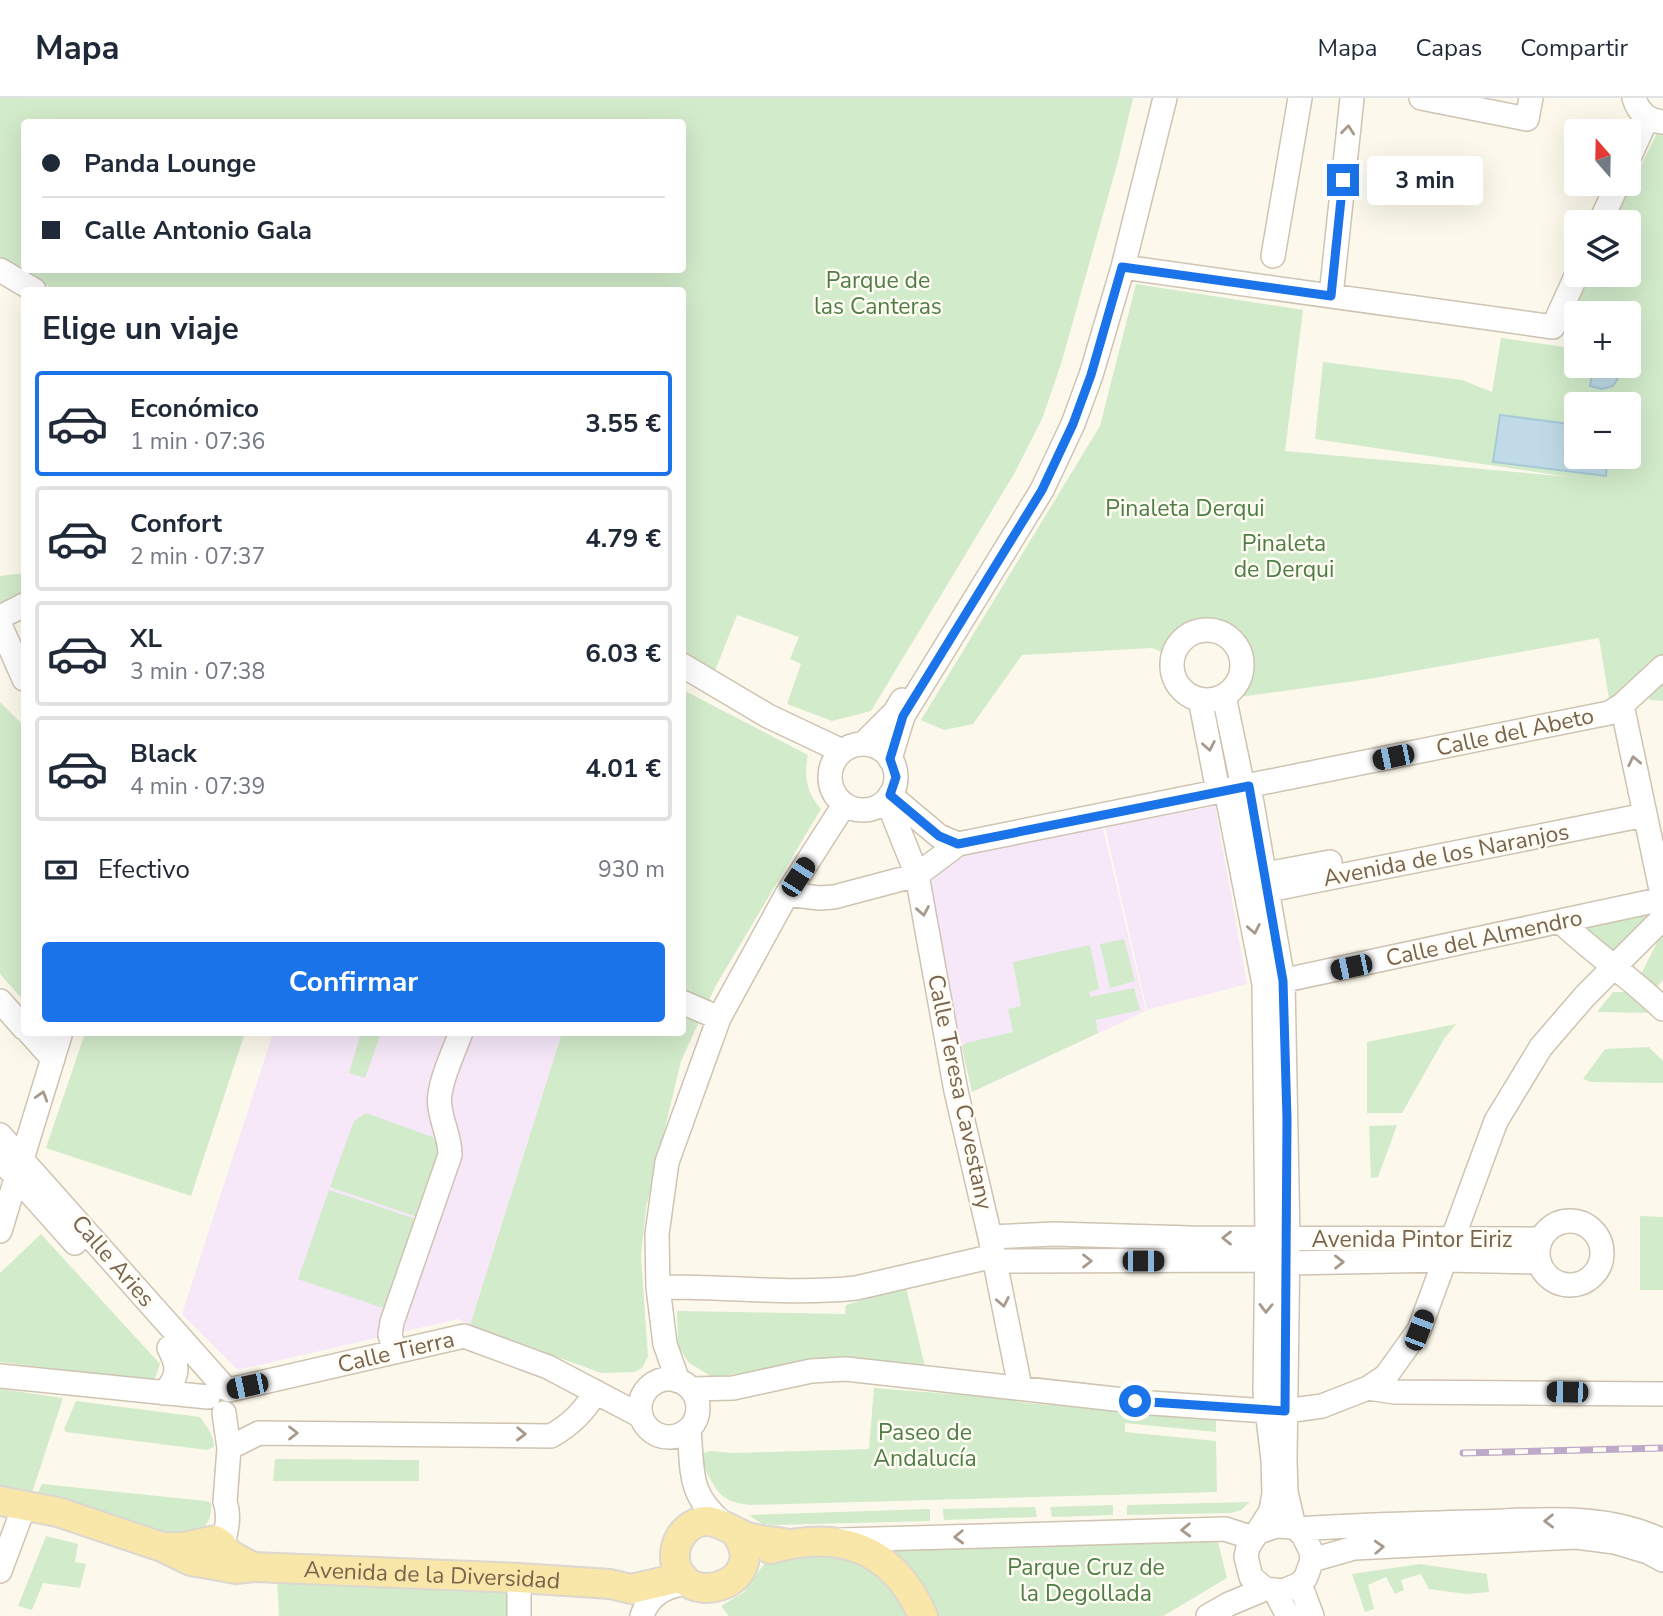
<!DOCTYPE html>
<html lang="es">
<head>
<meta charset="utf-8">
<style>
	:root { --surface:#fff; --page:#f2f2f3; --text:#1f2937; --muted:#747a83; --line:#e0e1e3; --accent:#1a73e8 }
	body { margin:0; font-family:"Nunito Sans",sans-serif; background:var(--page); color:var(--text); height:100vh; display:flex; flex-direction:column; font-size:26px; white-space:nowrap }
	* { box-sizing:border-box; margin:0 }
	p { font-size:23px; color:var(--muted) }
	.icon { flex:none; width:38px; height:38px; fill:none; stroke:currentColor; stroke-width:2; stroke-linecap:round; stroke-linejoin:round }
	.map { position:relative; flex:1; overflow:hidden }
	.sheet { position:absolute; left:21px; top:189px; width:665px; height:749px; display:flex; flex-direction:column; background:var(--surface); border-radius:7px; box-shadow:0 7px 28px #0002 }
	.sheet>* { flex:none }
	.guide { position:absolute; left:21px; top:21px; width:665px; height:154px; border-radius:7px; box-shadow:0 7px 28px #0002; display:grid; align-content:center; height:154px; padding:0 21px; background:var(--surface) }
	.needle { width:46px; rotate:340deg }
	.controls { position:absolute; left:1564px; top:21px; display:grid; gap:14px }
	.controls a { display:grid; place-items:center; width:77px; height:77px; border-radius:7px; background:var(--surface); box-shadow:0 7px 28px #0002; font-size:35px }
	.end { position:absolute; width:32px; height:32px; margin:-16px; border:9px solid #1a73e8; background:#fff; box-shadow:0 0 0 4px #fff }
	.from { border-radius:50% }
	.bubble { position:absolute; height:49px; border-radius:7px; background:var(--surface); box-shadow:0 7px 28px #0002; font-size:23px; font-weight:700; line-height:49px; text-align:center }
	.car { position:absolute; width:21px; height:42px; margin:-21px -10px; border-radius:9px; box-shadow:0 0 5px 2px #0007; background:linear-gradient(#222 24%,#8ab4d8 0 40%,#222 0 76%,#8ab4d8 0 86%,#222 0) }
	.guide b { display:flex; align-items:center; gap:24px; height:66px; font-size:26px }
	.guide b+b { border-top:2px solid var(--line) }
	.guide i { width:18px; height:18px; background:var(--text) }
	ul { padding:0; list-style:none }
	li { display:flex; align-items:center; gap:21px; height:105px; margin:0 14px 10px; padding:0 7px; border:4px solid var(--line); border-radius:7px }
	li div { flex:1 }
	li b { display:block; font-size:26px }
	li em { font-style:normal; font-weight:700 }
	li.selected { border-color:var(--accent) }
	li>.icon { width:63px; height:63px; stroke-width:1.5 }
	h2 { padding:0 21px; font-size:32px; line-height:84px }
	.pay { display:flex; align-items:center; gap:18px; height:77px; padding:0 21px; font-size:26px }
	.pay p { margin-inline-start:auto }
	.primary-button { display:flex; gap:14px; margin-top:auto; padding:14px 21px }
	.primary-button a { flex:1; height:80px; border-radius:7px; background:var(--accent); color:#fff; font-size:28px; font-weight:700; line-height:80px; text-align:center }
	header { display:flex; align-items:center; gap:42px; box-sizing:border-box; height:98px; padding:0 35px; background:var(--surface); border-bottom:2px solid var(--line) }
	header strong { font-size:33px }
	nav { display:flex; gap:38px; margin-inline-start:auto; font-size:24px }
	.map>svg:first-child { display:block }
</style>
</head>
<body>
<header>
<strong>Mapa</strong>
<nav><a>Mapa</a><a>Capas</a><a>Compartir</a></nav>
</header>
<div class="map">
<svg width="1663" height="1518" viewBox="0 0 1663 1518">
	<rect width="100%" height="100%" fill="#fcf9ec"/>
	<path fill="#f6e8f9" d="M1215,708L1247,886L1147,912L1105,729Z
		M1102,727L1146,913L972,994L925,788L966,754Z
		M273,935H562L470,1227L458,1221L238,1272L182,1216Z"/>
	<path fill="#d2ebca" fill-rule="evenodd" d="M0,0H1133L1118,63L1061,266L1042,321L1014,376L871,613L832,623L787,606L801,566L790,561L799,539L737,517L715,573L683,554L682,192H55L0,161ZM24,24H682V172H24Z
		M1663,32V603L1650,602L1640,583L1610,607L1599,540L1363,582L1239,599L1248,570V558C1214,528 1197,504 1167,556L1152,550L1022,557L973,626L944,632L921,622L1100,328L1136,186L1303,212L1285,353L1570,379L1315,341L1323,264L1462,282L1492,294L1501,240L1572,250L1573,238H1577V268H1629V215L1568,214L1587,177H1629V124H1613L1658,33ZM1577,306H1629V359H1577Z
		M24,475V495L0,506V478Z
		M683,592L808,657C804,679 806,694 821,711L715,889L681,963L646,1110L641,1157L648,1259L642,1270L634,1274L601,1275L470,1227L562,935L682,934Z
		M0,604L24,628V903L0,876Z
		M1645,813L1649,825L1615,853L1596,848L1581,829Z
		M1663,833V882L1655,891L1641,876Z
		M1124,841L1135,883L1110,890L1100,846Z
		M1090,847L1099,891L1089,894L1090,899L1134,890L1140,912L1096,922L1098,935L972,994L962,949L966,945L1013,934L1008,911L1021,908L1013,864Z
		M1613,894H1628L1657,915L1597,914Z
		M1456,926L1444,941L1402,1015H1367V944Z
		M85,935H245L191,1098L46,1050Z
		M361,935H381L365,980L349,975Z
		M1649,949L1663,963V985L1591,984L1583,981L1605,951Z
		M366,1015L438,1041L437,1071L420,1120L330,1089L354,1023Z
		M1397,1027L1378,1079L1371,1080L1369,1028Z
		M329,1092L419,1122L389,1212L298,1181Z
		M1640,1118L1663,1119V1192H1640Z
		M41,1136L160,1266L154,1283L0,1264V1175Z
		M906,1189L925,1269H786L712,1279L688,1264L678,1247L677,1213L845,1216L846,1207Z
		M874,1290L1013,1301L1014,1303L1028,1305L1216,1322V1334L1125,1325V1334L1216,1343L1217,1394L749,1407C724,1403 720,1399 708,1377C704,1369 702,1364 703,1355L710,1353L733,1355L869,1351Z
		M0,1291L63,1300L31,1398L0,1395Z
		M76,1303L200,1319C207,1329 214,1337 214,1349L207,1352L66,1334L64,1331Z
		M275,1361L419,1362V1383H273Z
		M42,1386L206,1403L211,1405C213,1430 197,1436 177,1440L37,1397Z
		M1250,1404L1241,1412L1231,1415L1127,1417V1407Z
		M1113,1407V1417L1052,1419L1050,1409Z
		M1035,1409L1037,1419L944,1422L943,1411Z
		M930,1411V1423L775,1427L762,1426L749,1417Z
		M46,1438L78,1446L75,1464L86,1466L80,1490L43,1485L32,1512L18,1508Z
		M1218,1444L1227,1480L1163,1518H729L721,1508L744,1494L769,1459L995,1445Z
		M1420,1466L1487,1476L1489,1494L1466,1496L1429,1491L1421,1476L1401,1482L1404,1492L1395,1496L1386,1479L1368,1487L1374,1511L1365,1514L1352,1476Z
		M277,1482L512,1493L511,1518H279Z"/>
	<path fill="#c0dbe7" stroke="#a7c9d8" stroke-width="2" d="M1593,268H1616L1618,280L1613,288L1602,291L1590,288Z
		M1500,317L1577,327V359H1607L1606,378L1493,364Z"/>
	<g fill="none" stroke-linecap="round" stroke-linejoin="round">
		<defs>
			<path id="minor" d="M1421,0L1527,21L1531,0
				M1634,0C1638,14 1648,23 1663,24
				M1629,60L1647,20
				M1600,124L1618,86
				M1273,158L1300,0
				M1123,169L1553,229L1577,176
				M0,172L34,192
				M1331,198L1352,0
				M0,519L24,507
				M0,527L24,581
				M1172 567a35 35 0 1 1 70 0a35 35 0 1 1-70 0Z
				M682,567L768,618L842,653
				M1224,598L1243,689
				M1204,602L1202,611L1218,693
				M863,646L895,614L902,602
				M830 679a33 33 0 1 1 66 0a33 33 0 1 1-66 0Z
				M890,661L903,618L1042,392L1073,326L1091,277L1123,169L1165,0
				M1249,688L1283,883L1288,1141L1285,1362L1286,1394L1294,1429
				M1226,692L1264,886L1267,1140L1265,1294L1273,1362L1274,1395L1271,1413L1248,1449L1246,1459L1251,1479L1265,1491L1283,1493L1300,1486L1306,1479L1312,1462L1311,1453L1303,1437L1294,1429L1276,1428L1259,1434
				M890,697L939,738L958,746L1609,615L1622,607L1663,569
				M887,702L917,777L956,993L990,1139L1020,1289
				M1250,779L1330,764
				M1254,795L1645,717
				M787,796L819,800L834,799L917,777L958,746
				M1561,824C1594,855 1631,880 1663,911
				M1267,886L1663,801L1622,607
				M0,903L24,930
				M682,904L719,920
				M29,934L53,961
				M0,1037L225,1290
				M0,1061L75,1145
				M1538 1155a32 32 0 1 1 64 0a32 32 0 1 1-64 0Z
				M0,1133L61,934
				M990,1139L1055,1136L1191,1140L1540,1141
				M995,1163L1266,1162L1287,1165L1445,1162L1539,1164
				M658,1189C724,1188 791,1197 856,1190L994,1158
				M395,1254L390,1237L392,1224L450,1057C450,1039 442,1026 440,1009C436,990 454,954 461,934
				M0,1278L208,1299
				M640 1310a29 29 0 1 1 58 0a29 29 0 1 1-58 0Z
				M678,1283L665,1246L658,1189L657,1136L667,1064L719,920L787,796L844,707
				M1368,1290L1395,1294L1663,1296
				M691,1291L733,1290L811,1273L846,1271L1151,1305L1267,1313L1293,1312L1322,1308L1368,1290L1386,1278L1419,1232L1496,1023L1541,949L1585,898L1663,820
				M229,1292L464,1238L548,1269L641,1318
				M164,1295C179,1278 179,1269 169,1250
				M689,1331C693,1374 687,1396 724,1426
				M229,1350L259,1335L551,1338C572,1326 584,1313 596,1294
				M1298,1431C1355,1427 1411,1426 1468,1424C1532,1423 1604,1413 1663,1443
				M841,1442L1225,1431L1253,1440
				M222,1447C227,1433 230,1418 225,1404L229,1350L224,1315
				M1312,1462L1354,1450L1576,1439L1615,1444L1648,1454L1663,1462
				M0,1473L25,1406
				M519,1480V1518
				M1300,1486L1312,1518
				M1275,1493L1288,1518
				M642,1518C647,1501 660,1491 677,1487
				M1208,1518L1229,1506L1265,1491"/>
			<g id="major">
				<path id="s1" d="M0,1403L58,1414L162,1449L191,1463L236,1471L253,1469L519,1480L610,1486L631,1491L683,1479"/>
				<path d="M735,1434C776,1488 672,1517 675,1455C676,1446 680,1437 687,1431C710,1411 729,1434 751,1440C763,1443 776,1443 789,1446"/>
				<path d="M168,1449H184L215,1442L222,1447L229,1456L253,1469"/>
				<path d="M770,1451C840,1431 893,1450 923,1518"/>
			</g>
		</defs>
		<use href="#minor" stroke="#cfc3b1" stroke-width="26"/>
		<use href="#major" stroke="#dcd7d1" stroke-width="32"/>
		<use href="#minor" stroke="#fff" stroke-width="23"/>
		<use href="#major" stroke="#f8e7a8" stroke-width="28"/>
		<defs>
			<path id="rail" d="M1463,1355L1663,1350"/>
		</defs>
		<use href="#rail" stroke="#bea9c8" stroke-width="7"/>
		<use href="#rail" stroke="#fffcf3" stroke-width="4.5" stroke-dasharray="13" stroke-linecap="butt"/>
	</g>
	<defs><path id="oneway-chevron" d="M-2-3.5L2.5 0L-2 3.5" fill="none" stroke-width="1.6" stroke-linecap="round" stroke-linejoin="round" transform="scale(1.75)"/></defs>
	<g stroke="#a79a8c">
		<use href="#oneway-chevron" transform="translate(1348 32) rotate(-84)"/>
		<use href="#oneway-chevron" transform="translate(1209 648) rotate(79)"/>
		<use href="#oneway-chevron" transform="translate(1634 663) rotate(-102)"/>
		<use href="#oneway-chevron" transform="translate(923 813) rotate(80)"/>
		<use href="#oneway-chevron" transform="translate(1254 831) rotate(79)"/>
		<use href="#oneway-chevron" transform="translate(42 998) rotate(-73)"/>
		<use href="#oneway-chevron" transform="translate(1227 1140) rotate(180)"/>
		<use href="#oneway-chevron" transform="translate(1087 1163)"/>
		<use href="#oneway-chevron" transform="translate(1339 1164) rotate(-1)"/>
		<use href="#oneway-chevron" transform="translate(1003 1204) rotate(79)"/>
		<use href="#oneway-chevron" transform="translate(1266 1210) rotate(91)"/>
		<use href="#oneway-chevron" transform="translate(293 1335)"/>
		<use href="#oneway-chevron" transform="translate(521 1336) rotate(2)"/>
		<use href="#oneway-chevron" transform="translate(1549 1423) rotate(179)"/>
		<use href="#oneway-chevron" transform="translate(1186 1432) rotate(178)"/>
		<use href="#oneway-chevron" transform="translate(959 1439) rotate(178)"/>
		<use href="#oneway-chevron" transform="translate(1379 1449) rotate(-3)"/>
	</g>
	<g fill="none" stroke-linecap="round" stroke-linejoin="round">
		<path stroke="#1a73e8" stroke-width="9" d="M1135,1303L1285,1313L1287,1021L1283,883L1249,688L958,746L939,738L890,697L896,679L890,661L903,618L1042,392L1073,326L1091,277L1122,169L1331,198L1343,82"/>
	</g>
	<g text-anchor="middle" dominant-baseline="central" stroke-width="5" stroke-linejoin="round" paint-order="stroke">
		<g font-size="23" fill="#4e7e46" stroke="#fffcf3">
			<text x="878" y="182">Parque de<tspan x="878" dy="26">las Canteras</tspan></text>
			<text x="1185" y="410">Pinaleta Derqui</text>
			<text x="1284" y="445">Pinaleta<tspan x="1284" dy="26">de Derqui</tspan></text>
			<text x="925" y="1334">Paseo de<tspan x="925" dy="26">Andalucía</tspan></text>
			<text x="1086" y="1469">Parque Cruz de<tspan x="1086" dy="26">la Degollada</tspan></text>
		</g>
		<g font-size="23" fill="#78644e" stroke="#fffcf3">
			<text transform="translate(1515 634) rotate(-12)">Calle del Abeto</text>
			<text transform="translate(1446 757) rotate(-11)">Avenida de los Naranjos</text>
			<text transform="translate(1484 840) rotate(-12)">Calle del Almendro</text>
			<text transform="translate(960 994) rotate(78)">Calle Teresa Cavestany</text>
			<text x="1412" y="1141">Avenida Pintor Eiriz</text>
			<text transform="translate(113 1163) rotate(49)">Calle Aries</text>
			<text transform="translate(396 1254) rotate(-13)">Calle Tierra</text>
			<text stroke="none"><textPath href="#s1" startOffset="443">Avenida de la Diversidad</textPath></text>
		</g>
	</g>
</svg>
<div class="controls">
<a><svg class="needle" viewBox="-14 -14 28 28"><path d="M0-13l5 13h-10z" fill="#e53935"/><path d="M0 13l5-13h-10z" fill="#747a83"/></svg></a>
<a><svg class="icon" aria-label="layers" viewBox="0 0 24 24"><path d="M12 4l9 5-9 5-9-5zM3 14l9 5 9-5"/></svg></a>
<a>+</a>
<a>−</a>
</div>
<i class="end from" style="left:1135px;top:1303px"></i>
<i class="end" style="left:1343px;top:82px"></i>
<div class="bubble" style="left:1367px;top:58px;width:116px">3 min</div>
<i class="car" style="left:1393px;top:659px;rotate:258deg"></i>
<i class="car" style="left:798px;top:779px;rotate:33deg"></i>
<i class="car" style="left:1351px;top:869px;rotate:258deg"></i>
<i class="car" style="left:1143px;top:1163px;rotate:90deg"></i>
<i class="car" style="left:1419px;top:1232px;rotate:21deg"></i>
<i class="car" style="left:247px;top:1288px;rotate:258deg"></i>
<i class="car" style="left:1567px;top:1294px;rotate:271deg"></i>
<div class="guide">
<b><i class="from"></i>Panda Lounge</b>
<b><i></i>Calle Antonio Gala</b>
</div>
<section class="sheet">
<h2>Elige un viaje</h2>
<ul>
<li class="selected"><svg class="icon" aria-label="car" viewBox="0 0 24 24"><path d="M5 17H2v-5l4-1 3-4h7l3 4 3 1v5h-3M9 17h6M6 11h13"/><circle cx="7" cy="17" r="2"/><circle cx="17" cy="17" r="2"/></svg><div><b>Económico</b><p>1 min · 07:36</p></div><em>3.55 €</em></li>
<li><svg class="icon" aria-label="car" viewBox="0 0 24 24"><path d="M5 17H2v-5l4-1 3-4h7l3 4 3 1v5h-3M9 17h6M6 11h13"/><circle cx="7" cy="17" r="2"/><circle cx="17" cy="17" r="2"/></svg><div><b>Confort</b><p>2 min · 07:37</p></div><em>4.79 €</em></li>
<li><svg class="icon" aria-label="car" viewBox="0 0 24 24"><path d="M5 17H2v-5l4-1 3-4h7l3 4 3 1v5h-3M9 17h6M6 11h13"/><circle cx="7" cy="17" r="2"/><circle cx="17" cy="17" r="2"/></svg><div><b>XL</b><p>3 min · 07:38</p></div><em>6.03 €</em></li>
<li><svg class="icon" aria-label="car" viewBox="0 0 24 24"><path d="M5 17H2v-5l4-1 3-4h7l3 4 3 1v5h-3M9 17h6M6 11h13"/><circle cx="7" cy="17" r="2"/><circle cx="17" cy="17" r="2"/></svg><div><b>Black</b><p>4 min · 07:39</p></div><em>4.01 €</em></li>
</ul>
<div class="pay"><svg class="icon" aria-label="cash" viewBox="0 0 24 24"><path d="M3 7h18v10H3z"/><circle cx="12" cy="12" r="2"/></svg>Efectivo<p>930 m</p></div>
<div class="primary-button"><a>Confirmar</a></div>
</section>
</div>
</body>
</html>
